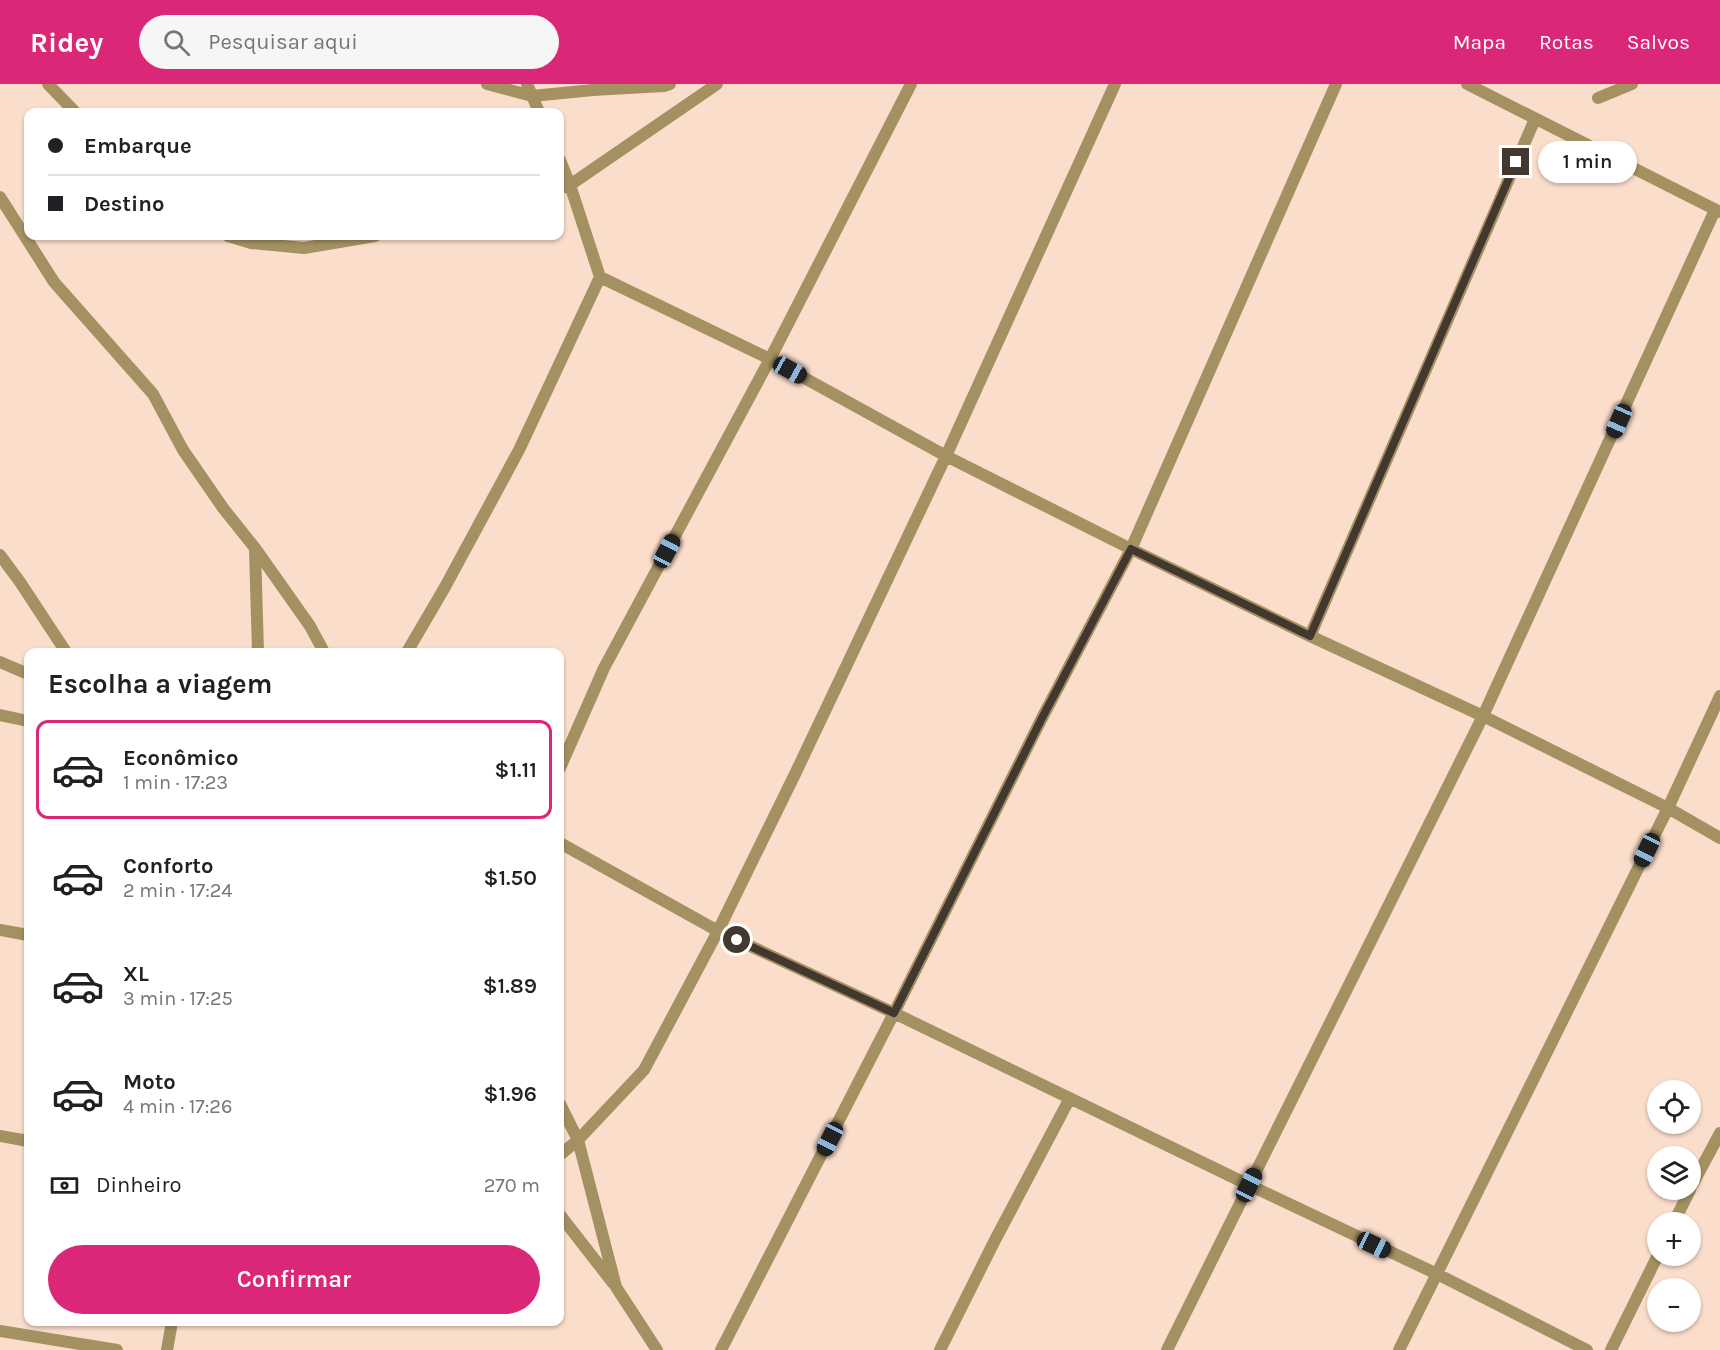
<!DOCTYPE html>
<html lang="pt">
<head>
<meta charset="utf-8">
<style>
	:root { --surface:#fff; --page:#f6f6f6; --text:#202124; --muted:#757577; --line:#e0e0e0; --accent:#db2777 }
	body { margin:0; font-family:Karla,sans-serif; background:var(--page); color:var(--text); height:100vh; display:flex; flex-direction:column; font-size:22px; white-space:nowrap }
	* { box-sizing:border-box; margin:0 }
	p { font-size:20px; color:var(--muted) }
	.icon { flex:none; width:33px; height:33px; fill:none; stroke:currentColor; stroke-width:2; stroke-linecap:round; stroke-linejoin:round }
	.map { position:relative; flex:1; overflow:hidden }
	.details { position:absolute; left:24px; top:564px; width:540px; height:678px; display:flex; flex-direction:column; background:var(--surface); border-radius:12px; box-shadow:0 2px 4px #0004 }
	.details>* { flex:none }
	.banner { position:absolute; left:24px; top:24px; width:540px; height:132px; border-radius:12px; box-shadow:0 2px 4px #0004; display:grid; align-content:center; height:132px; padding:0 24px; background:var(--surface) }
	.fabs { position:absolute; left:1647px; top:996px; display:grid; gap:12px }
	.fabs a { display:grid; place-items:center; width:54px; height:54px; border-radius:50%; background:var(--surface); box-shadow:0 2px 4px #0004; font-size:30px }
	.end { position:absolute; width:27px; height:27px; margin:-14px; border:8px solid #433830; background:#fff; box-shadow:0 0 0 3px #fff }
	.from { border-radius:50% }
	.bubble { position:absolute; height:42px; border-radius:21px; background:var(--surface); box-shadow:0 2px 4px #0004; font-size:20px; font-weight:600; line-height:42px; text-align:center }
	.car { position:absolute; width:18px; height:36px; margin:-18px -9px; border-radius:8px; box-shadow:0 0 4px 2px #0007; background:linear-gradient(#222 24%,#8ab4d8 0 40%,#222 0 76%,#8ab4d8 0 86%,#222 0) }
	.banner b { display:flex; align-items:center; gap:21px; height:57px; font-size:22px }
	.banner b+b { border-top:2px solid var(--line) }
	.banner i { width:15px; height:15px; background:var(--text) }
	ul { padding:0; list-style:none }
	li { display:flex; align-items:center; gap:18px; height:99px; margin:0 12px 9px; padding:0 12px; border:3px solid transparent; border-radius:12px }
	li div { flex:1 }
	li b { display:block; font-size:22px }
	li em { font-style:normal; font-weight:600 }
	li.current { border-color:var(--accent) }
	li>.icon { width:54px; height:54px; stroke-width:1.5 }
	h2 { padding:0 24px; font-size:27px; line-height:72px }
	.pay { display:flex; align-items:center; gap:15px; height:66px; padding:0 24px; font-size:22px }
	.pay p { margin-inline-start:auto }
	.button { display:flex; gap:12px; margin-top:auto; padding:12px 24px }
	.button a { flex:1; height:69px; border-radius:36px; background:var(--accent); color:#fff; font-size:24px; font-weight:600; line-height:69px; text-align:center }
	header { display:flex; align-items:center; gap:36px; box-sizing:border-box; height:84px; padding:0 30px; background:var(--accent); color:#fff }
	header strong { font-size:28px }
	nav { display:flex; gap:33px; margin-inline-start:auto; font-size:21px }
	.search { width:420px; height:54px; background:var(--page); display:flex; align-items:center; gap:15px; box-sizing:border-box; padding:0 21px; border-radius:33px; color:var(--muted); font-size:22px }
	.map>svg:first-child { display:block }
</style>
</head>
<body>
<header>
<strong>Ridey</strong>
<div class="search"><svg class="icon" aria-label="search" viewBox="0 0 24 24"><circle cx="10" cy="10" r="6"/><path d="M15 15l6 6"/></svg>Pesquisar aqui</div>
<nav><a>Mapa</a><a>Rotas</a><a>Salvos</a></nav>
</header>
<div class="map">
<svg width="1720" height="1266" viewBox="0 0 1720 1266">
	<rect width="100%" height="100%" fill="#fbddcb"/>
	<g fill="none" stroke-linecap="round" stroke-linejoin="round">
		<path stroke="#a49161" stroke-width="12" d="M1598,14L1632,0"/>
		<path stroke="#a49161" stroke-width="12" d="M48,0L75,28
			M487,0L532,12L593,6L664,2L670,0
			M527,0L539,28
			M1467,0L1720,128
			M560,104L570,101L717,0
			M0,113L54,198L153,310L183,366L223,424L255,464L310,542L324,568
			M228,152L251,159L304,164L375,152
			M600,193L770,275L946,372L1131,465L1310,552L1483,632L1668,724L1720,754
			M255,466L258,568
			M0,471L20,498L66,568
			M1310,552L1535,35
			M407,568L445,503L519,366L600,193L570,101L560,76
			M0,578L28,590
			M0,631L28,637
			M560,684L604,584L770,275L911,0
			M560,759L718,847L894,929L1249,1101L1437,1190L1587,1266
			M0,846L28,851
			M560,1020L578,1056L616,1203L657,1266
			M0,1052L28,1057
			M560,1071L578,1056L644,986L718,847L796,688L946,372L1115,0
			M1690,1105L1720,1049
			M560,1131L613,1199
			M1674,1138L1690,1106
			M0,1247L117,1266
			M167,1266L172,1238
			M721,1266L894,929L1041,636L1131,465L1336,0
			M940,1266L994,1158L1070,1014
			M1167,1266L1483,632L1715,126
			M1399,1266L1668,724L1720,612
			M1611,1266L1658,1171"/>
	</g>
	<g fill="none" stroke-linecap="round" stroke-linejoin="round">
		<path stroke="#433830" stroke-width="8" d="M737,856L894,929L1041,636L1131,465L1310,552L1516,78"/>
	</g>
</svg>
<div class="fabs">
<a><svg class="icon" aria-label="locate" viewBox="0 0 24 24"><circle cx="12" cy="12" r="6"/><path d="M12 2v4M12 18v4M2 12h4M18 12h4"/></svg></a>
<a><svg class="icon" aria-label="layers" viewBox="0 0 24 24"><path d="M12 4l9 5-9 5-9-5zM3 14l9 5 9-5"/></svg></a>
<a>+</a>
<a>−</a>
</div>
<i class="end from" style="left:737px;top:856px"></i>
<i class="end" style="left:1516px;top:78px"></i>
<div class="bubble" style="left:1538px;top:57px;width:99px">1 min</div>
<i class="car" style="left:790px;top:286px;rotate:119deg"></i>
<i class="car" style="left:1619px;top:337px;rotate:204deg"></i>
<i class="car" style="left:667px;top:467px;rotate:28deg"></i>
<i class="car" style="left:1647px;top:766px;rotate:206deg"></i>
<i class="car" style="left:830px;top:1055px;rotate:207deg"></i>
<i class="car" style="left:1249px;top:1101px;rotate:26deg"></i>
<i class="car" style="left:1374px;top:1161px;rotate:115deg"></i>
<div class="banner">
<b><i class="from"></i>Embarque</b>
<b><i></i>Destino</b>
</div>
<section class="details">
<h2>Escolha a viagem</h2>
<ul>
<li class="current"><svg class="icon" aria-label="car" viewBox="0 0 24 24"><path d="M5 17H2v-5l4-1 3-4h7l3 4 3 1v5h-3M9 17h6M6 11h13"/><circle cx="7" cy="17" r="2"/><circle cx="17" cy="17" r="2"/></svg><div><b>Econômico</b><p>1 min · 17:23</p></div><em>$1.11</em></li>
<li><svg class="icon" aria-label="car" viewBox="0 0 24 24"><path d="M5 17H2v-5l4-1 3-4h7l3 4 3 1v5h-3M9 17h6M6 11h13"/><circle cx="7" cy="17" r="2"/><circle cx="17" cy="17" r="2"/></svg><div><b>Conforto</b><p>2 min · 17:24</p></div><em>$1.50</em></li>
<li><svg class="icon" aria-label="car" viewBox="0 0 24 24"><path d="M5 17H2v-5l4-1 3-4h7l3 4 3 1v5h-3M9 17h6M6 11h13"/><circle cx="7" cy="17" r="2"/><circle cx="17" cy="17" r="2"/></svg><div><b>XL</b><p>3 min · 17:25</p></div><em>$1.89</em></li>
<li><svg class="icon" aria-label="car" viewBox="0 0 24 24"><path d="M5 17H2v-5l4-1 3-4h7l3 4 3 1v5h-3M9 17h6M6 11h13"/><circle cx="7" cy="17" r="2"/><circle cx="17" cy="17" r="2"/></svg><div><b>Moto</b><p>4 min · 17:26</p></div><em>$1.96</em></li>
</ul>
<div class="pay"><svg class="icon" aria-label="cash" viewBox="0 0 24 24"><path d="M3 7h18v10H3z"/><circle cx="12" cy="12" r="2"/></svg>Dinheiro<p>270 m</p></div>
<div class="button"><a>Confirmar</a></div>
</section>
</div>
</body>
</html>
